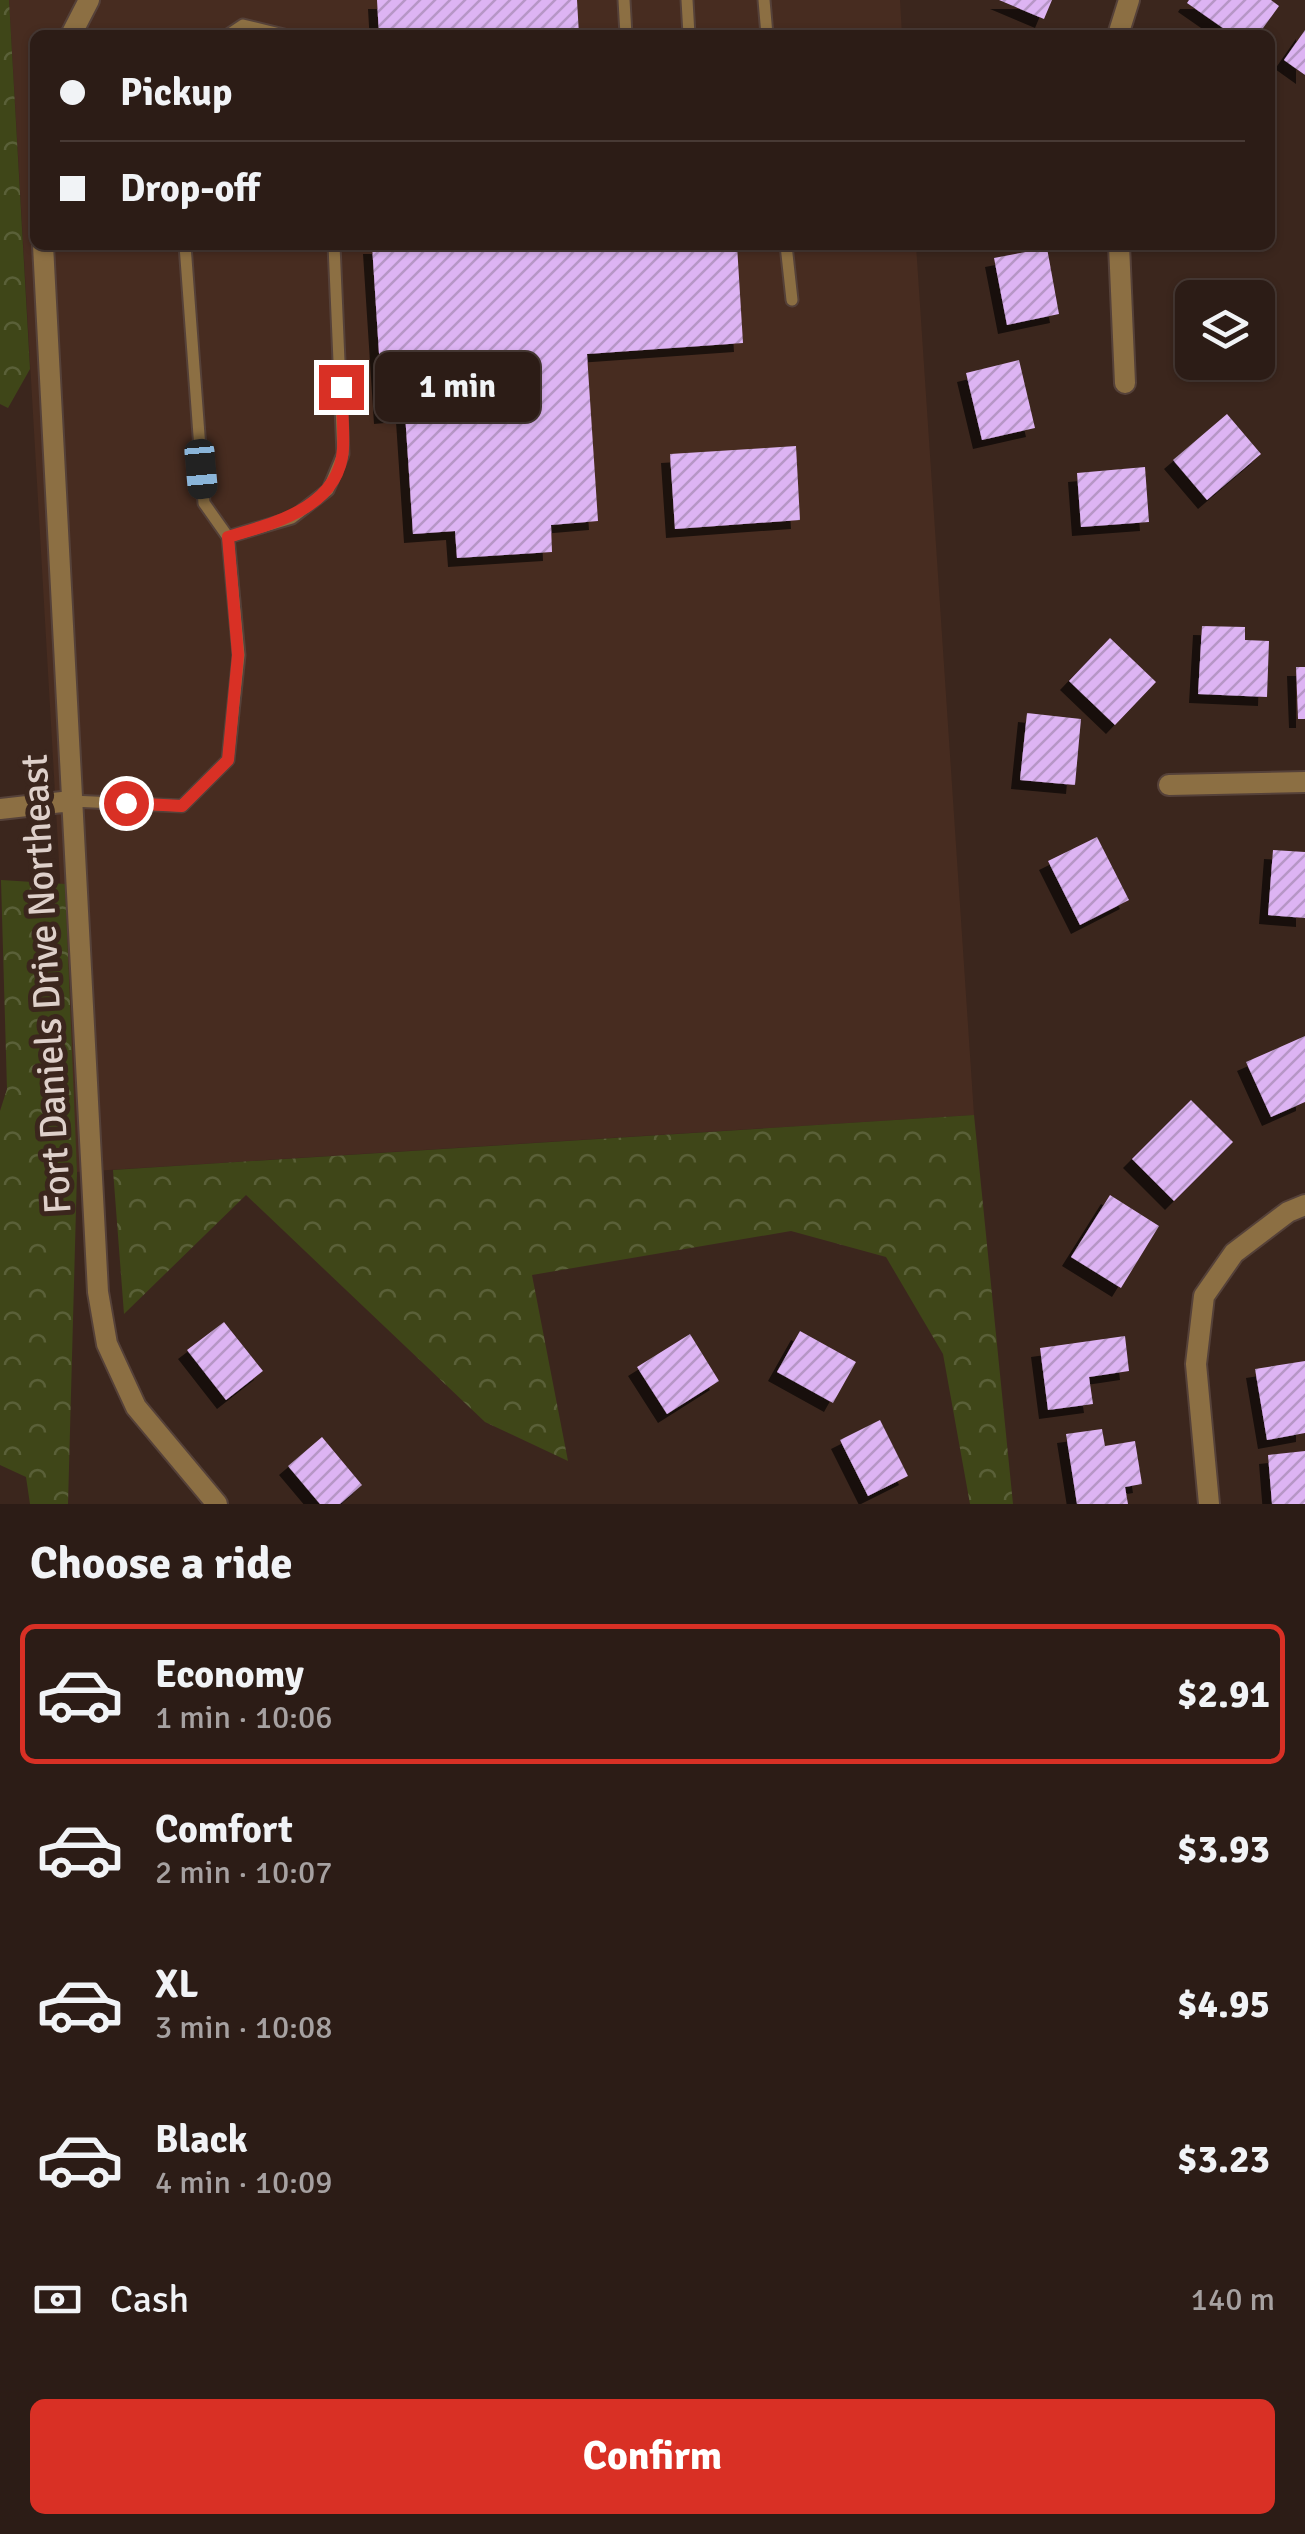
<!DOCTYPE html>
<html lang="en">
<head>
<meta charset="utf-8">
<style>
	:root { --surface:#2c1c16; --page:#34251f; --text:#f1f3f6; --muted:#a6a1a1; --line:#483a35; --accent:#d93025 }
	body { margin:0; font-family:Signika,sans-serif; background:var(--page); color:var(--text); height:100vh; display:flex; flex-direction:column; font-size:38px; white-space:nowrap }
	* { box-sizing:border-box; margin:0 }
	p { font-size:32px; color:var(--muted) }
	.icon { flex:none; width:55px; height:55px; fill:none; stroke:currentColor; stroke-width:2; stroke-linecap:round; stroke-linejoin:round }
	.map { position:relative; height:1504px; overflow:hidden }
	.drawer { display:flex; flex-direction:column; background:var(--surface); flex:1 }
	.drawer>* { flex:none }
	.guide { position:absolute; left:30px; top:30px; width:1245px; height:220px; border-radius:15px; box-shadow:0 2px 8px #0004,0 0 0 2px var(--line); display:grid; align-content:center; height:220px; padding:0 30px; background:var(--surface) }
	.controls { position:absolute; left:1175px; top:280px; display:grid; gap:20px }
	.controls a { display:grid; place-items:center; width:100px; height:100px; border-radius:15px; background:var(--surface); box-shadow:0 2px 8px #0004,0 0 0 2px var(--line); font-size:50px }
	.end { position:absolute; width:45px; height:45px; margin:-22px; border:12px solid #d93025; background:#fff; box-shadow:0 0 0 5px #fff }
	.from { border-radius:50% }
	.bubble { position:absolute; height:70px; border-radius:15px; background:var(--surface); box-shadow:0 2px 8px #0004,0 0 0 2px var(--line); font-size:32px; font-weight:700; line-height:70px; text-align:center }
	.car { position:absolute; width:30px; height:60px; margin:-30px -15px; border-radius:12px; box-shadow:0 0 8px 2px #0007; background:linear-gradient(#222 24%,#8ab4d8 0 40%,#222 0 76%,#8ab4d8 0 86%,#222 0) }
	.guide b { display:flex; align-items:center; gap:35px; height:95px; font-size:38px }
	.guide b+b { border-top:2px solid var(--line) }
	.guide i { width:25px; height:25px; background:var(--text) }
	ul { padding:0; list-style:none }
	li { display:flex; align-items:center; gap:30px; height:140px; margin:0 20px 15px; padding:0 10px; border:5px solid transparent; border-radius:15px }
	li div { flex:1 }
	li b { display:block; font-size:38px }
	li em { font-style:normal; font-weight:700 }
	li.selected { border-color:var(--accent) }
	li>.icon { width:90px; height:90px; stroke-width:1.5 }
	h2 { padding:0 30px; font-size:45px; line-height:120px }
	.pay { display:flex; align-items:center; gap:25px; height:110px; padding:0 30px; font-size:38px }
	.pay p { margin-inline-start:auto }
	.primary-button { display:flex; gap:20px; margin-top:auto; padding:20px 30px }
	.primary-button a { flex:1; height:115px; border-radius:15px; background:var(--accent); color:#fff; font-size:40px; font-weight:700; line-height:115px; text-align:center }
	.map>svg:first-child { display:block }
</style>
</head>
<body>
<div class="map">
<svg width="1305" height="1504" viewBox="0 0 1305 1504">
	<defs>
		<pattern id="forest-crowns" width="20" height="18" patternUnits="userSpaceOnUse" patternTransform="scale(2.5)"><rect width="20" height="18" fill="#3f4618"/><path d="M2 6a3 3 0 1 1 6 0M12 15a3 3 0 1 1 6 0" fill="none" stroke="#5a6038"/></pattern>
		<pattern id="building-hatch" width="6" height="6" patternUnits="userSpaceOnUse" patternTransform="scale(2.5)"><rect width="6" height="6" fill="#ddb4f3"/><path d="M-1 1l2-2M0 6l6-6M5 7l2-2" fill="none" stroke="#b696c6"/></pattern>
		<filter id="shadow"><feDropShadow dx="-9" dy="9" stdDeviation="0" flood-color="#0009"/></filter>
	</defs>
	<rect width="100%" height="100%" fill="#3b261d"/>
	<path fill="#472c20" d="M9,0H900L902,35H35V245H916L974,1115L77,1172Z"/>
	<path fill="url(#forest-crowns)" d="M0,0H9L30,369L8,408L0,404Z
		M1,880L65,884L77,1172L68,1504H30L26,1477L0,1465V1111L7,1089Z
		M974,1115L1013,1504H970L943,1354L886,1257L791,1231L532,1275L568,1461L485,1422L246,1195L124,1314L113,1170Z"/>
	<path fill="url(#building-hatch)" filter="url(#shadow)" d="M377,0H577L579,35H379Z
		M999,0H1052L1044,19Z
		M1189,0H1271L1279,6L1258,35H1233L1187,3Z
		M1305,30V75L1284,60Z
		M372,245H737L743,343L587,354L598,521L551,525L552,552L457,558L455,531L413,534L405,413L383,415Z
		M1047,248L1059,314L1007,325L994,258Z
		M1256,284L1272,351L1258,354V298L1208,296Z
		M1019,360L1035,428L982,440L966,373Z
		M1227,414L1261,454L1207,500L1173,460Z
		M796,446L800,520L675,529L670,454Z
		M1145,467L1149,522L1081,527L1077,473Z
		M1202,626L1245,627V640L1269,641L1267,697L1198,694Z
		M1110,638L1156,682L1115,725L1069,681Z
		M1296,667H1305V719H1298Z
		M1027,713L1081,719L1075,785L1020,780Z
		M1097,837L1129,900L1080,925L1048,861Z
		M1273,850L1305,852V918L1268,915Z
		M1305,1036V1102L1271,1117L1246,1062Z
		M1191,1100L1233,1142L1174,1201L1132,1159Z
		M1110,1195L1159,1226L1121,1288L1071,1257Z
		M224,1322L263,1371L226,1400L187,1350Z
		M800,1331L856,1362L833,1403L777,1372Z
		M690,1334L719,1381L667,1414L637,1367Z
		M1125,1336L1129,1371L1089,1377L1093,1404L1048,1410L1040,1348Z
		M1305,1361V1433L1267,1440L1255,1369Z
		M880,1420L908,1476L868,1496L840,1440Z
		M1102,1429L1105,1446L1135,1441L1142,1484L1125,1487L1128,1504H1077L1066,1434Z
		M322,1437L362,1485L340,1504H320L288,1466Z
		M1305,1451V1504H1272L1268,1455Z"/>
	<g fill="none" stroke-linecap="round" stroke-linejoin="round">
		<defs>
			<path id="service" d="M624,0L626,35
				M687,0L689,35
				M764,0L767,35
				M228,35L243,25L284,35
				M786,245L792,300
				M228,537L292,518L328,490L343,454L334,245
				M71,801L182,806L228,760L239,655L228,537L204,503L185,245"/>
			<path id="minor" d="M71,35L89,0
				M1118,35L1129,0
				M43,245L98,1292L107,1344L136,1407L217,1504
				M1119,245L1125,383
				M1169,785L1305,782
				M0,809L71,801
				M1209,1504L1196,1364L1204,1296L1234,1253L1288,1212L1305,1205"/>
		</defs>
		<use href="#service" stroke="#554139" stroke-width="15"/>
		<use href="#minor" stroke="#554139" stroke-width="24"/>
		<use href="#service" stroke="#8c6f43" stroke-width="11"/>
		<use href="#minor" stroke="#8c6f43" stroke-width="20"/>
	</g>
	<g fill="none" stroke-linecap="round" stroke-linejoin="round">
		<path stroke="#d93025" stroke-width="12" d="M126,803L182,806L228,760L238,655L228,537C274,523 339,508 343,449C344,429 342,407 341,387"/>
	</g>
	<g text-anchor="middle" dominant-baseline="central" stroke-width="10" stroke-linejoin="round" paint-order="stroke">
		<g font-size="38" fill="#ded0ca" stroke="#3b261d">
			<text transform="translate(46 984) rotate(-93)">Fort Daniels Drive Northeast</text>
		</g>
	</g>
</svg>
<div class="controls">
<a><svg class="icon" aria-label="layers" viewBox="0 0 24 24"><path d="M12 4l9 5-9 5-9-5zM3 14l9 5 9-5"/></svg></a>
</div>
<i class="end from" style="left:126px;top:803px"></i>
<i class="end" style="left:341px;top:387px"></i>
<div class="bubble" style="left:375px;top:352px;width:165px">1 min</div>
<i class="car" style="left:201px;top:469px;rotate:175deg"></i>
<div class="guide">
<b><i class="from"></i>Pickup</b>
<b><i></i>Drop-off</b>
</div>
</div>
<section class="drawer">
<h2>Choose a ride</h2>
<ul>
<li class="selected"><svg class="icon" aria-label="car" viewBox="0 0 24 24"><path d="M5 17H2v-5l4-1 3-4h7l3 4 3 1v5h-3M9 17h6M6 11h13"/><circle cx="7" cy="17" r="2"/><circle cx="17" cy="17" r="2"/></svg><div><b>Economy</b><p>1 min · 10:06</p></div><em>$2.91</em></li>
<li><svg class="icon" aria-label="car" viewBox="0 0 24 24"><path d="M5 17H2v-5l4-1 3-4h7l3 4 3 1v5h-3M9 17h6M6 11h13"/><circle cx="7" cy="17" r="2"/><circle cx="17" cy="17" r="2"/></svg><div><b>Comfort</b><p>2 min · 10:07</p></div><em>$3.93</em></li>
<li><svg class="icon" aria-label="car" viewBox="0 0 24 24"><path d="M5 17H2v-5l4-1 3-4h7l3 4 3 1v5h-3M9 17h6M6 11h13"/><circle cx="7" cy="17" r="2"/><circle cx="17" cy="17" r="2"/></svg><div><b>XL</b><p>3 min · 10:08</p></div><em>$4.95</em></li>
<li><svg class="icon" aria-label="car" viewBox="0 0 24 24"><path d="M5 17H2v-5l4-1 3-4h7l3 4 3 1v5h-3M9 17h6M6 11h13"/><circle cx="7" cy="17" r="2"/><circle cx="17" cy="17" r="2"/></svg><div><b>Black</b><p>4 min · 10:09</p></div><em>$3.23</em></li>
</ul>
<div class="pay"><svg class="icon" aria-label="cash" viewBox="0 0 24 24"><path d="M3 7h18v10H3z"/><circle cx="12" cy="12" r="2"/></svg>Cash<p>140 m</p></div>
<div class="primary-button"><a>Confirm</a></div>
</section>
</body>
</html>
